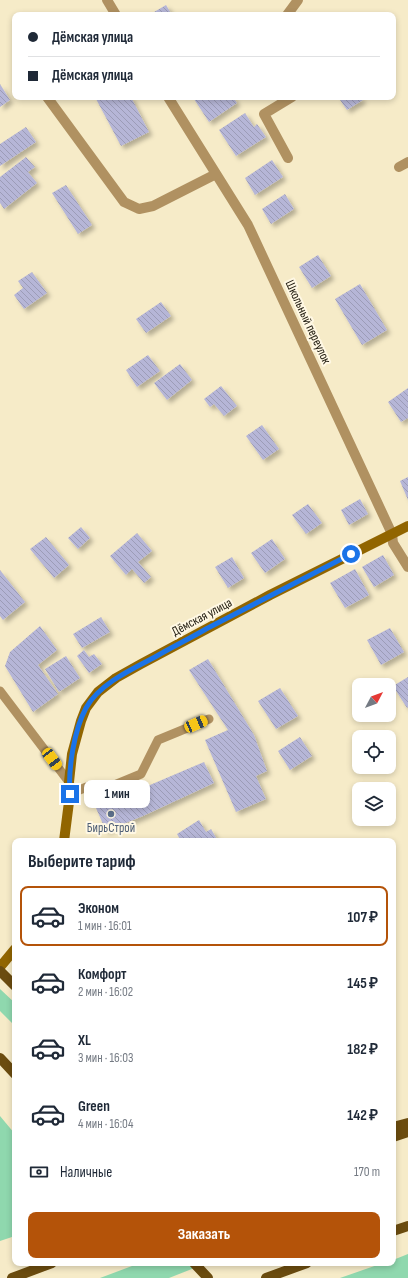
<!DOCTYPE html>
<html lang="ru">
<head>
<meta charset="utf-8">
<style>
	:root { --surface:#fff; --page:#f6f6f7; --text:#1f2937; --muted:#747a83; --line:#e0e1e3; --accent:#b45309 }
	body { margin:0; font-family:"Sofia Sans Condensed",sans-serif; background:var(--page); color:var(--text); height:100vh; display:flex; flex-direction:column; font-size:15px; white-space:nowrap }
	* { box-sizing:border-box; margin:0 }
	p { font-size:13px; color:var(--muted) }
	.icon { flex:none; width:22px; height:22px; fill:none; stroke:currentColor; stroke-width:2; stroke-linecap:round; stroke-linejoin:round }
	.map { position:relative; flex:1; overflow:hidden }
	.sheet { position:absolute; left:12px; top:838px; width:384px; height:428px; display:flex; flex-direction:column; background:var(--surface); border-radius:8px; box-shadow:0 2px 6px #0003 }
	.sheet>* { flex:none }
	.hud { position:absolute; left:12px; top:12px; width:384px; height:88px; border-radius:8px; box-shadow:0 2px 6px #0003; display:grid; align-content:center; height:88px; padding:0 16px; background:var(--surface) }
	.needle { width:26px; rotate:49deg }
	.buttons { position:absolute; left:352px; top:678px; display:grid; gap:8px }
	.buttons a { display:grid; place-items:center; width:44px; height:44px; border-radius:8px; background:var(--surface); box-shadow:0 2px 6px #0003; font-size:20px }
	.end { position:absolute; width:18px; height:18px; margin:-9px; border:5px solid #1a73e8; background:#fff; box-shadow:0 0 0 2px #fff }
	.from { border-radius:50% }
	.bubble { position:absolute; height:28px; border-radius:8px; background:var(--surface); box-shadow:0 2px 6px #0003; font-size:13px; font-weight:700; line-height:28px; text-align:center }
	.car { position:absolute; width:12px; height:24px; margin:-12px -6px; border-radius:5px; box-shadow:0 0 3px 1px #0007; background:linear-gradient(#f5c518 24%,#345 0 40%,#f5c518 0 76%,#345 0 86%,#f5c518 0) }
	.hud b { display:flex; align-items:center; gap:14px; height:38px; font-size:15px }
	.hud b+b { border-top:1px solid var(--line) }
	.hud i { width:10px; height:10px; background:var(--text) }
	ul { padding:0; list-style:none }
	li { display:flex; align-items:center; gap:12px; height:60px; margin:0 8px 6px; padding:0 8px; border:2px solid transparent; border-radius:8px }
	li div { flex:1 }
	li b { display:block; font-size:15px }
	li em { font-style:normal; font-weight:700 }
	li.current { border-color:var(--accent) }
	li>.icon { width:36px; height:36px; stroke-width:1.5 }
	h2 { padding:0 16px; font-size:18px; line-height:48px }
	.pay { display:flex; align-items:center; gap:10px; height:44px; padding:0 16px; font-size:15px }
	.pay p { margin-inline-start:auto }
	.primary-button { display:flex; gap:8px; margin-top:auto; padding:8px 16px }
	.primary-button a { flex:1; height:46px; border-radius:8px; background:var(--accent); color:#fff; font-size:16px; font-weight:700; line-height:46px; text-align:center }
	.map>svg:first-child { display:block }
</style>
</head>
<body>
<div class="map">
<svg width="408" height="1278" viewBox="0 0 408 1278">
	<defs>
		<pattern id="building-back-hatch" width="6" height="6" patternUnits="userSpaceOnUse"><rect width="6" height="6" fill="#b6b6d7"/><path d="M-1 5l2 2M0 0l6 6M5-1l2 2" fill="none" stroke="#9c9cb7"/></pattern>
		<filter id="shadow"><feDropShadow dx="3.5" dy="3.5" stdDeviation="2" flood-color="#0004"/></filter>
	</defs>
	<rect width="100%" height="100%" fill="#f6ebc8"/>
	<path fill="#8fd8ae" d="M0,989L15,1003V1026L0,1011Z
		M0,1116L15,1134V1236L0,1241Z
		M408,1254V1278H340L383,1263H393V1260Z
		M140,1263H207L169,1278H100Z"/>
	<path fill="url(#building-back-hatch)" filter="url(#shadow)" d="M166,5L172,15H149Z
		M0,84L10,100L0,107Z
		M95,97H131L149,132L121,146Z
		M197,97H233L237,103L209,122L194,99Z
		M338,97H361L363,100L347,110Z
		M245,113L254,127L257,124L266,137L236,156L219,130Z
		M26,127L36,142L0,166V144Z
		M26,157L35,167L28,172L37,183L4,209L0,203V177Z
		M272,160L283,177L255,195L245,178Z
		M66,185L92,225L78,234L52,193Z
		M285,194L294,209L271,224L262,209Z
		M318,255L331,276L312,288L299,267Z
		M32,272L47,293L24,309L14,295L23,288L18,281Z
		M360,284L387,330L362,345L335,299Z
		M161,302L171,316L146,333L136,319Z
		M148,355L160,371L137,387L126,370Z
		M180,364L192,380L167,400L154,383Z
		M221,386L237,406L224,416L214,404L210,407L204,399Z
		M408,388V418L401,422L388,402Z
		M262,425L279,449L263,460L246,436Z
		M408,477V500L400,481Z
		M360,499L368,514L349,525L341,510Z
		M308,504L322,523L306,534L292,515Z
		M81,527L90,538L78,549L68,538Z
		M137,533L152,551L138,562L151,577L144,583L132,569L126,575L110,556Z
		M46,537L69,565L54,578L30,549Z
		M272,539L285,559L265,573L251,553Z
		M383,555L394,575L374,587L362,567Z
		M232,557L244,578L228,588L215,567Z
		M355,569L369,595L345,608L330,583Z
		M0,570L25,602L3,620L0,616Z
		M101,617L110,632L82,648L73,634Z
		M40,626L57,650L38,665L58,694L33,712L5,666L10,652Z
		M390,628L404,652L381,665L367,640Z
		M84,650L89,657L94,654L102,664L89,673L77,656Z
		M66,656L80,678L59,692L45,669Z
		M208,659L254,735L267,771L256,776L266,799L236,812L205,740L228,730L189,670Z
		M408,677V707L407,708L393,686Z
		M280,688L298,716L276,729L258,701Z
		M300,737L312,756L290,770L278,751Z
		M204,762L214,783L143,816L106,831L96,808Z
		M199,820L206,832L211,829L218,841H181L177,834Z"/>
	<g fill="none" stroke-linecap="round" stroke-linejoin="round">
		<path stroke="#b09161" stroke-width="9" d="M0,691L69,782
			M70,794L89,786H112L141,774L158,740L209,719"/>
		<path stroke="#b09161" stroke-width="10" d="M107,0L116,15
			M287,15L298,0
			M47,97L124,202L139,209L153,206L216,174
			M168,97L248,225L392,534L393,543L408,567
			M288,158L264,114L292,97
			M399,167L408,162"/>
		<path stroke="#916500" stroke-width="10" d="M64,841L70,794L69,782L72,754L81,721L86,708L98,692L116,678L141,664L270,595L408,526
			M0,967L15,949"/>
		<path stroke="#6b4c0f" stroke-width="10" d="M0,971L15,986
			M0,1058L15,1074
			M393,1127L408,1123
			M393,1137L408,1132
			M393,1231L408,1226
			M194,1263L208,1278
			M12,1278L52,1263
			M266,1278L307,1263"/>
	</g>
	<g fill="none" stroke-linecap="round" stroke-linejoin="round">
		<path stroke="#1a73e8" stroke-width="5" d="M70,794C68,769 74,730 86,708C99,684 132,669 155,657C172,647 189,639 206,629C254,604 303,579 351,554"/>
	</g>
	<circle fill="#5c6f8a" stroke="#fff8e4" stroke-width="1.5" cx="111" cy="814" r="4"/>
	<g text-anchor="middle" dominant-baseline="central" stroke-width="4" stroke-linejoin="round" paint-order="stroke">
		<g font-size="13" fill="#201b0f" stroke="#fff8e4">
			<text transform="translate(308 322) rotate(65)">Школьный переулок</text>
			<text transform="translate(202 617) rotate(-28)">Дёмская улица</text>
		</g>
		<g font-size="13" fill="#4e5e75" stroke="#fff8e4">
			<text x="111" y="828">БирьСтрой</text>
		</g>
	</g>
</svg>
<div class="buttons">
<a><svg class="needle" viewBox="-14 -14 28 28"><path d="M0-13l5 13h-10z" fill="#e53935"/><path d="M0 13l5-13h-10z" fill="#747a83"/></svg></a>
<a><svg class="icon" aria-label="locate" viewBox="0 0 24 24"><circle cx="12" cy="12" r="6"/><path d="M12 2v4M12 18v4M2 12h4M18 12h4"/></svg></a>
<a><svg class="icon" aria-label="layers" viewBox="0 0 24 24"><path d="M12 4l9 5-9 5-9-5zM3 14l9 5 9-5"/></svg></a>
</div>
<i class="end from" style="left:351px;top:554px"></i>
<i class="end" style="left:70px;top:794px"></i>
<div class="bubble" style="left:84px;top:780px;width:66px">1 мин</div>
<i class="car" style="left:196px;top:724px;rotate:67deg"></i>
<i class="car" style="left:52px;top:759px;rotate:143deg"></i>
<div class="hud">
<b><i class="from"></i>Дёмская улица</b>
<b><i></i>Дёмская улица</b>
</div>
<section class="sheet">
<h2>Выберите тариф</h2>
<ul>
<li class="current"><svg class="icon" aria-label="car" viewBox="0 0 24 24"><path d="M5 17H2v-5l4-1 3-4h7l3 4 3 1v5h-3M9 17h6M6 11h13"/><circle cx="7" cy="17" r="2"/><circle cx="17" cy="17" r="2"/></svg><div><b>Эконом</b><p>1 мин · 16:01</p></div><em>107 ₽</em></li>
<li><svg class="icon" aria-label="car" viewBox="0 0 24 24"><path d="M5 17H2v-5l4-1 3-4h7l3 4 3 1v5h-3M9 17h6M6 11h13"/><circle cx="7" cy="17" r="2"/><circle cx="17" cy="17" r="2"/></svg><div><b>Комфорт</b><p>2 мин · 16:02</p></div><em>145 ₽</em></li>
<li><svg class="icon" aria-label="car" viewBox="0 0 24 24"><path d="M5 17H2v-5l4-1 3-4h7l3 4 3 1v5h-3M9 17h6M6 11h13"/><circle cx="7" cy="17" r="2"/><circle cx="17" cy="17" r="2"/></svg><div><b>XL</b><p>3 мин · 16:03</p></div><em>182 ₽</em></li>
<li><svg class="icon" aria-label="car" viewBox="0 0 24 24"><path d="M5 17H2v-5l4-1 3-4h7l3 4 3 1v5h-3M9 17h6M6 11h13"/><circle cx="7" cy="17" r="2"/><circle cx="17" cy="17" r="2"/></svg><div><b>Green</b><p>4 мин · 16:04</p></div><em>142 ₽</em></li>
</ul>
<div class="pay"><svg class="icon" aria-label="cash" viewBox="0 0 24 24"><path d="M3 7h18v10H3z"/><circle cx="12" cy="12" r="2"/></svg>Наличные<p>170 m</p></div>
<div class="primary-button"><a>Заказать</a></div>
</section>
</div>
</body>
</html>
